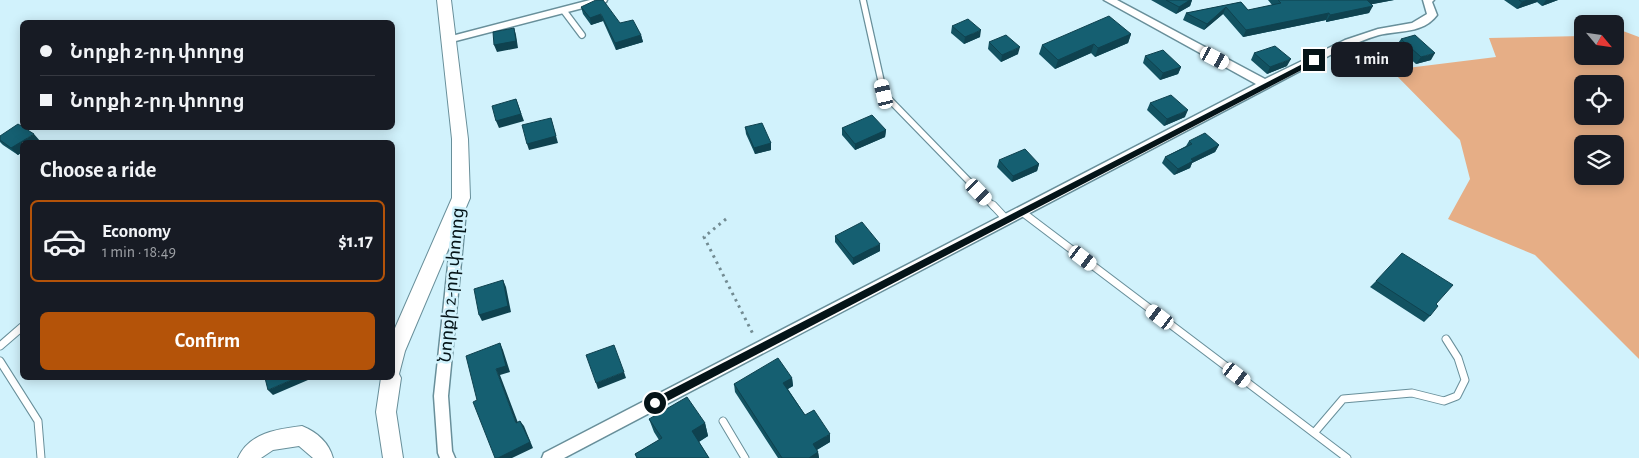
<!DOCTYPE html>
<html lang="en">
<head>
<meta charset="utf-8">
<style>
	:root { --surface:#171b24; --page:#20242c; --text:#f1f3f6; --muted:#9ea1a6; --line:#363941; --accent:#b45309 }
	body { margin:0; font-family:"Alegreya Sans","Noto Sans Armenian",sans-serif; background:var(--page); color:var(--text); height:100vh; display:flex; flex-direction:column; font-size:19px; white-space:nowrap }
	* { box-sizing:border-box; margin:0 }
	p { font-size:16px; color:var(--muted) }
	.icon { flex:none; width:28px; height:28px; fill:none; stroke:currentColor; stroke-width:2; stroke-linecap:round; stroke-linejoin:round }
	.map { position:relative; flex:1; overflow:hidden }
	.side { position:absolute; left:20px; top:140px; width:375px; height:240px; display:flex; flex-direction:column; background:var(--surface); border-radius:8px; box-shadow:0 2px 12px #0003 }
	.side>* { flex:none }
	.hud { position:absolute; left:20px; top:20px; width:375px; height:110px; border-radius:8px; box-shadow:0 2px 12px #0003; display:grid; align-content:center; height:110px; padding:0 20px; background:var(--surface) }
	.needle { width:32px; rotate:119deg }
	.buttons { position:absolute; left:1574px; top:15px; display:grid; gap:10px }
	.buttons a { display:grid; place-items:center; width:50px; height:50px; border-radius:8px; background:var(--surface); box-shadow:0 2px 12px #0003; font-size:25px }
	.end { position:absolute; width:22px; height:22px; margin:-11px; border:6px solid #051418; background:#fff; box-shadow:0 0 0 2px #fff }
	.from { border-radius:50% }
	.bubble { position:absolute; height:35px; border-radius:8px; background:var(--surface); box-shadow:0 2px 12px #0003; font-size:16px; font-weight:700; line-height:35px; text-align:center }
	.car { position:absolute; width:15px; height:30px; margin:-15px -8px; border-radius:6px; box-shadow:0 0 4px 1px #0007; background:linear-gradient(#fff 24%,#345 0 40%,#fff 0 76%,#345 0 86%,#fff 0) }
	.hud b { display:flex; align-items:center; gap:18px; height:48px; font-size:19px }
	.hud b+b { border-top:1px solid var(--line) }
	.hud i { width:12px; height:12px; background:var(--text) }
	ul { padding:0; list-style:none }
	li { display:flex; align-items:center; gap:15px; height:82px; margin:0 10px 8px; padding:0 10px; border:2px solid transparent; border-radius:8px }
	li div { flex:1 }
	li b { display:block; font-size:19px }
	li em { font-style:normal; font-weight:700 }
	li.current { border-color:var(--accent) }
	li>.icon { width:45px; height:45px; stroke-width:1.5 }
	h2 { padding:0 20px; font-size:22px; line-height:60px }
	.primary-button { display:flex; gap:10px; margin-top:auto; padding:10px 20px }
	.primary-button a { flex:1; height:58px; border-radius:8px; background:var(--accent); color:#fff; font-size:20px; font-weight:700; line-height:58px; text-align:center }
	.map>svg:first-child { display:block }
</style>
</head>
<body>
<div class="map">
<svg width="1639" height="458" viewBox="0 0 1639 458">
	<rect width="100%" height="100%" fill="#d1f2fc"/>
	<path fill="#e6ae86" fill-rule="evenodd" d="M1615,28L1639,37V359L1535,255L1448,219L1470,179L1460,140L1391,70L1496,57L1489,38L1582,36V56H1615ZM1582,84H1615V116H1582ZM1582,144H1615V176H1582Z"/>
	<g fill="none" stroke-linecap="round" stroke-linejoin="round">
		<defs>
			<path id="service-far1" d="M863,0L884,94L994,207
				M564,11L582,35"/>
			<path id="service" d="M993,205L1006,219
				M1022,212L1347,458
				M0,346L22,327
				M0,361L38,421L41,458
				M723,421L745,458
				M1314,433L1343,399L1412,393L1444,401L1457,396L1465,380L1458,358L1446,339"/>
			<path id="minor" d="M590,0H607L606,2L448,43L443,40L448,37Z
				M1104,0H1117L1265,79L1345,40L1378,29L1412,23L1427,14L1423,0H1434L1432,2L1437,15C1423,34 1399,30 1379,35C1365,39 1352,45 1338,51L564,458H542L544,453L1256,84Z
				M460,205L464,207L466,210L448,396L452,451L455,458H440L438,453L434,396L454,210L456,207Z"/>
			<path id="secondary" d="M437,0H451L468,139L470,198L405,351L399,374L401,378L396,412L403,458H383L376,412L381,378H392V335L452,198V139Z
				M302,426C317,432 329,443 333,458H313L299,446L273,450L261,458H238C249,433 277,429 302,426Z"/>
		</defs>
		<use href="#service-far1" stroke="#688f9a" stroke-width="8"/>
		<use href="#service" stroke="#688f9a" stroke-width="9"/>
		<use href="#minor" stroke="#688f9a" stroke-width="3"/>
		<use href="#secondary" stroke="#688f9a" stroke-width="2"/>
		<path stroke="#728b92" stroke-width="3" stroke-dasharray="2.5 4.5" stroke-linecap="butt" d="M726,219L704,237L754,336"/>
		<use href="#service-far1" stroke="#fff" stroke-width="5.5"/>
		<use href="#service" stroke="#fff" stroke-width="7"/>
		<use href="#minor" fill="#fff" fill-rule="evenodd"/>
		<use href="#secondary" fill="#fff" fill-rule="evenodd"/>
	</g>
	<path fill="#125261" d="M1151,0H1192L1190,6L1176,14Z
		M1268,0H1394L1372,4L1369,13L1326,22V20L1243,37L1223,14L1204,30L1183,20L1186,13L1241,2L1248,10L1272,5Z
		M1504,0H1558L1542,6L1537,2L1517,9Z
		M581,7L620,23L641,35L643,42L616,50L603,21L591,25L583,14Z
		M952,26L980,37L964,44L951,33Z
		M1131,34L1128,43L1095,57L1091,53L1055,69L1039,54L1042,45Z
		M1401,39L1431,60L1416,64L1396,46Z
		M989,42L1018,54L1001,62L988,49Z
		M1338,48L1368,65L1354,71L1334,55Z
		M1254,53L1287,66L1267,74L1251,60Z
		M1145,56L1181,67L1178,74L1160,80L1143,63Z
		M1150,103L1185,117L1164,126L1147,110Z
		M745,127L771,143V150L755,154L746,134Z
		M842,128L886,130L885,137L855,150L842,135Z
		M0,136L40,141L37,142H22V152L18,155L3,145L0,142Z
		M1189,141L1219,145L1215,152L1192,163L1190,168L1174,175L1162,163L1165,157L1186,146Z
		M999,160L1039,164L1037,171L1012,182L997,167Z
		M835,236L880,251L853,265L835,242Z
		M1376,281L1436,304L1430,316L1424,322L1370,287Z
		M792,378L793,386L788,389L805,415L830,442L817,450L818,452L819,458H778L735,392L734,384Z
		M649,419L705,423L708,436L699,442L709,458H637L635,454L659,440L654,432Z"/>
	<path fill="#0f424f" d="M1190,0H1192L1190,6L1176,14L1179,7Z
		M1366,0H1394L1363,6Z
		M1528,0H1538L1537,2L1517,9L1522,2Z
		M1546,0H1558L1542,6Z
		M1373,6L1369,13L1326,22L1330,15Z
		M1226,7L1223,14L1204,30L1207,24Z
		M1329,13L1326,20L1243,37L1246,30Z
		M601,14L603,21L591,25L590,18Z
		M514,28L516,35L518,48L497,52L494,45Z
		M981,30L980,37L964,44L965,37Z
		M1131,34L1128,43L1095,57L1098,48Z
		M641,35L643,42L616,50L615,43Z
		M1094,44L1091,53L1055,69L1058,60Z
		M1020,47L1018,54L1001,62L1002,55Z
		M1435,53L1431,60L1416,64L1421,57Z
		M1372,58L1368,65L1354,71L1358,64Z
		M1291,59L1287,66L1267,74L1270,67Z
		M1181,67L1178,74L1160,80L1163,73Z
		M516,99L524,121L499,128L496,121Z
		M1188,110L1185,117L1164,126L1167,119Z
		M551,118L558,143L529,150L527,144Z
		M886,130L885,137L855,150V144Z
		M34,134L40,141L37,142H22V152L18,155L11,148Z
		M771,143V150L755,154L754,148Z
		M1219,145L1215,152L1192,163L1190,168L1174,175L1178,169L1191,159Z
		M1039,164L1037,171L1012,182L1013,176Z
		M880,244V251L853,265V258Z
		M503,280L506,287L511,312L482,321L479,315Z
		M392,284L393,285V300H392Z
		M500,343L503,350L510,372L500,375L520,428L516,423L496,369Z
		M624,372L626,378L598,389L596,383Z
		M296,378H308V380L273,395L268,390Z
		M792,378L793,386L784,391L783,383Z
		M520,421L524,426L533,448L512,458H498Z
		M705,423L708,436L695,444L692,431Z
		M830,434V442L813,452V444Z
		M818,452L819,458H809Z"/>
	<path fill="#155f71" stroke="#0f424f" d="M596,0H603L620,23L633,20L641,35L615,43L601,14L590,18L581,7Z
		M1166,0H1190L1179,7Z
		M1278,0H1367L1373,6L1330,15L1329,13L1246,30L1226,7L1207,24L1186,13L1241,2L1248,10L1281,3Z
		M1519,0H1528L1522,2Z
		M1109,16L1131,34L1098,48L1094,44L1058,60L1042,45Z
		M968,19L981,30L965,37L952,26Z
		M514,28L516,41L494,45L493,32Z
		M1006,35L1020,47L1002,55L989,42Z
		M1415,35L1435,53L1421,57L1401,39Z
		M1352,43L1372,58L1358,64L1338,48Z
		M1275,46L1291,59L1270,67L1254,53Z
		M1163,50L1181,67L1163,73L1145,56Z
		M1171,95L1188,110L1167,119L1150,103Z
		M516,99L521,114L496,121L492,106Z
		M872,115L886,130L855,144L842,128Z
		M551,118L556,136L527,144L522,125Z
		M762,123L771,143L754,148L745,127Z
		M18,124L34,134L11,148L0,140V136Z
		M1205,133L1219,145L1191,159L1193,161L1178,169L1165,157L1192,144L1189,141Z
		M1025,149L1039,164L1013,176L999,160Z
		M862,222L880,244L853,258L835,236Z
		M1402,253L1453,285L1436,304L1438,306L1430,316L1376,281Z
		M503,280L508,306L479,315L474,289Z
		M500,343L506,366L496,369L516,423L520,421L530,442L498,458H495L473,402L477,400L466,356Z
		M614,345L624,372L596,383L586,355Z
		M778,358L792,378L783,383L805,415L814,410L830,434L813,444L818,452L809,458H782L734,384Z
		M265,378H296L268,390Z
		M687,397L705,423L692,431L709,458H637L635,454L662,438L649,419Z"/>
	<path fill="#051418" d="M1314,58L1318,60L1317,62L658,406H651V400Z"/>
	<g text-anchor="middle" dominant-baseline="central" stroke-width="5" stroke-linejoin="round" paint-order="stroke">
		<g font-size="18" fill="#051418" stroke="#d1f2fc">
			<text transform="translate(452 285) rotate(-85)">Նորքի 2-րդ փողոց</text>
		</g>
	</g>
</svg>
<div class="buttons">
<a><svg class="needle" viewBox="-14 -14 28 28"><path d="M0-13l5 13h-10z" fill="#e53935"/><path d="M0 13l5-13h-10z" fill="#9ea1a6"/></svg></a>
<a><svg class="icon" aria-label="locate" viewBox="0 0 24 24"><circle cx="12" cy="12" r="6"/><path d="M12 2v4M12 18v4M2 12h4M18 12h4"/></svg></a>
<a><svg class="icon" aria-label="layers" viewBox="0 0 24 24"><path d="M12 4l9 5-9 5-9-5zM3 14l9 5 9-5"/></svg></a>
</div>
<i class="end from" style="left:655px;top:403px"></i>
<i class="end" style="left:1314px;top:60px"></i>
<div class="bubble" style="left:1331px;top:42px;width:82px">1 min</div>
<i class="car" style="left:1215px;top:58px;rotate:118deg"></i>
<i class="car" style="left:884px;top:94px;rotate:347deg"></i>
<i class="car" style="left:979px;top:192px;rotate:136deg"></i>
<i class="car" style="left:1083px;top:258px;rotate:127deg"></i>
<i class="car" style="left:1160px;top:317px;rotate:307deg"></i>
<i class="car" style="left:1237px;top:375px;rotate:127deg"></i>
<div class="hud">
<b><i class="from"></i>Նորքի 2-րդ փողոց</b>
<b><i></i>Նորքի 2-րդ փողոց</b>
</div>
<section class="side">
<h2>Choose a ride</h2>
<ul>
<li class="current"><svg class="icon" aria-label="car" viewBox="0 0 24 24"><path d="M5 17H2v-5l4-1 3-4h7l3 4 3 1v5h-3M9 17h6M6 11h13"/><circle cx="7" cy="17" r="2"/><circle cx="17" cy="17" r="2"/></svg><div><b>Economy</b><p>1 min · 18:49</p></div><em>$1.17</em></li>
</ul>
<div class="primary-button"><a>Confirm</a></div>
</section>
</div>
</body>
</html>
